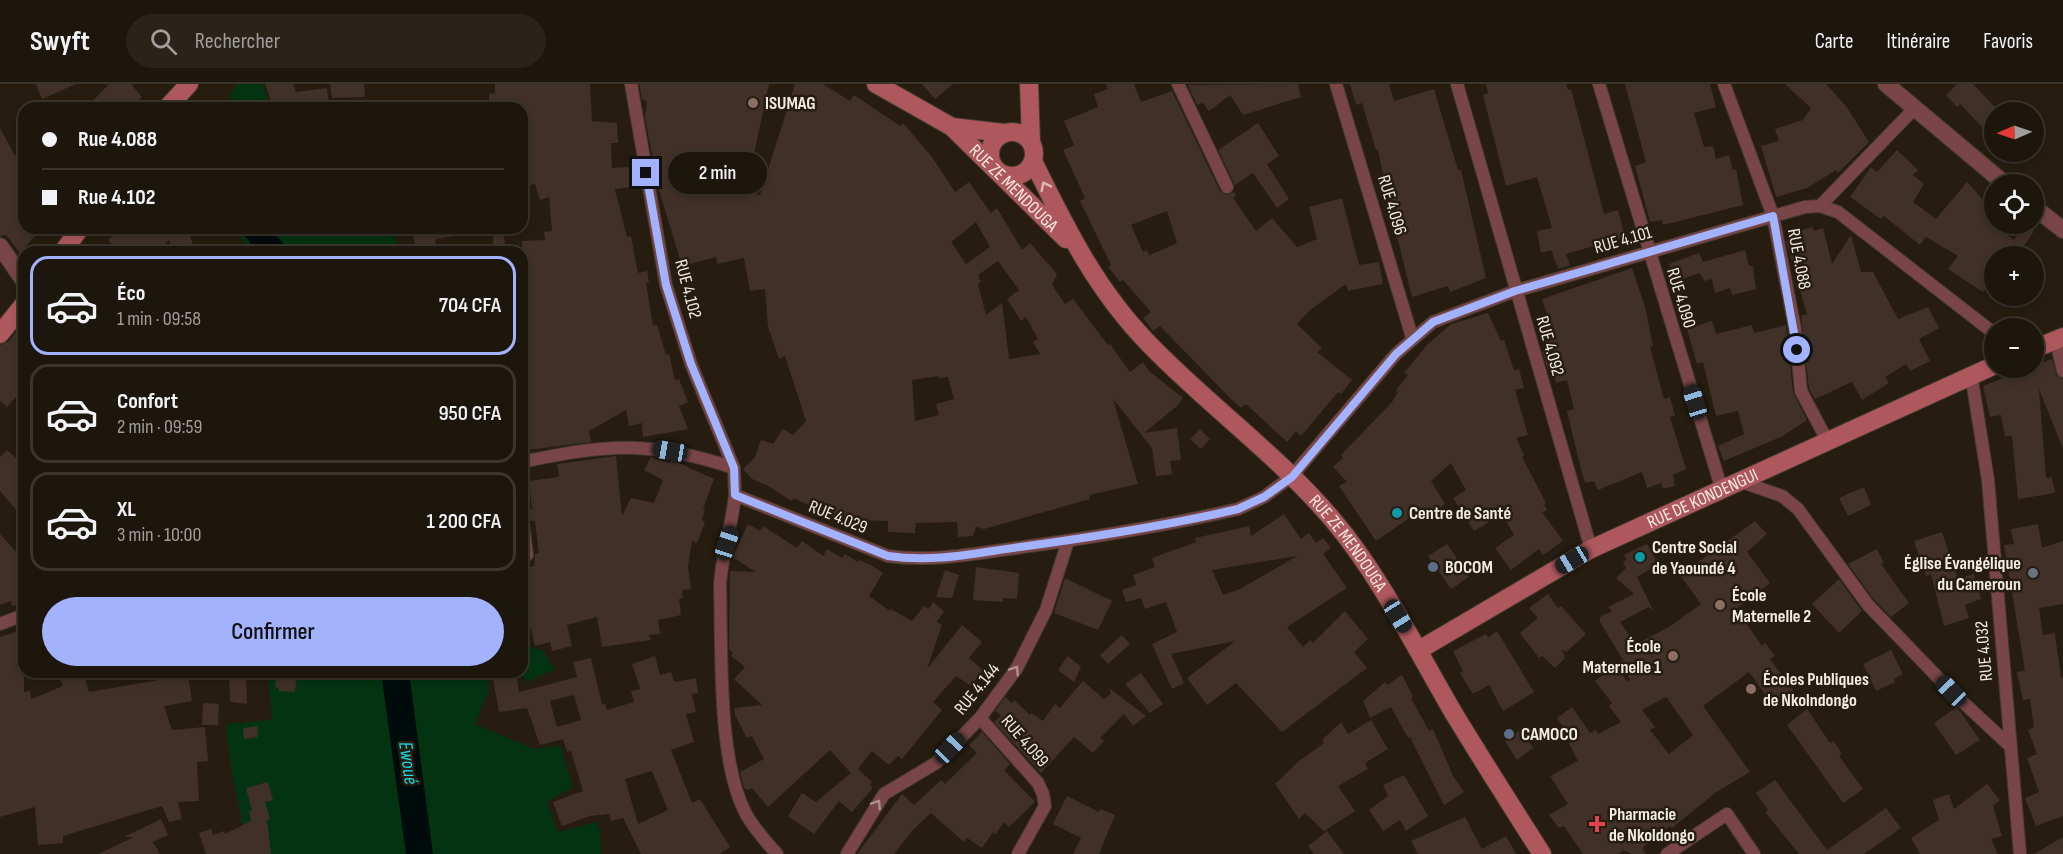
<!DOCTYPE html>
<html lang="fr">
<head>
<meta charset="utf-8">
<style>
	:root { --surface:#1c160c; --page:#29231a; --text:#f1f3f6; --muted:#a09f9d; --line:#3a352d; --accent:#a2b2fd }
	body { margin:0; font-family:"Sofia Sans Condensed",sans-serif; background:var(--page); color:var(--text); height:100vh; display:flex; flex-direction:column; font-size:22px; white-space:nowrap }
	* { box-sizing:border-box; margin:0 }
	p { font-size:20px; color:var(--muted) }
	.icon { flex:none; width:33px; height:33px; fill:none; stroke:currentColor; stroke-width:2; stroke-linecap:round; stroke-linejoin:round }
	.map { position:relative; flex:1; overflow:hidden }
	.drawer { position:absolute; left:18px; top:162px; width:510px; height:432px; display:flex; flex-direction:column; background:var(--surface); border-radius:18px; box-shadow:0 3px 9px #0003,0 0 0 2px var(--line) }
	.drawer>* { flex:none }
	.top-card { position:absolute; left:18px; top:18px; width:510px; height:132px; border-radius:18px; box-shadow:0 3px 9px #0003,0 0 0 2px var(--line); display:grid; align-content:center; height:132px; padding:0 24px; background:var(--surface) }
	.needle { width:39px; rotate:268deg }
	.fabs { position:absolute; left:1984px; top:18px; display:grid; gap:12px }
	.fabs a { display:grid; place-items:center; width:60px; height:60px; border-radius:50%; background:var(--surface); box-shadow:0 3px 9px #0003,0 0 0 2px var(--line); font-size:30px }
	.end { position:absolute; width:27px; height:27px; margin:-14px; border:8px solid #a2b2fd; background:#111; box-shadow:0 0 0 3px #111 }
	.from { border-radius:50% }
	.bubble { position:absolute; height:42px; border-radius:21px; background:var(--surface); box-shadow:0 3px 9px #0003,0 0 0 2px var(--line); font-size:20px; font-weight:600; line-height:42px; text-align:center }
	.car { position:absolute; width:18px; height:36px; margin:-18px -9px; border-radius:8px; box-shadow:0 0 4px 2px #0007; background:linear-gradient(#222 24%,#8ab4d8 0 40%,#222 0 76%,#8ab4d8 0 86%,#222 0) }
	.top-card b { display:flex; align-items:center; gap:21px; height:57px; font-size:22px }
	.top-card b+b { border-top:2px solid var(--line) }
	.top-card i { width:15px; height:15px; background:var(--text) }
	ul { padding:10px 0 0; list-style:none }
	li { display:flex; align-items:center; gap:18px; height:99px; margin:0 12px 9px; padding:0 12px; border:3px solid var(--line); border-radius:18px }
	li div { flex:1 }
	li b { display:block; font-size:22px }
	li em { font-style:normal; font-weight:600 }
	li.selected { border-color:var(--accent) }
	li>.icon { width:54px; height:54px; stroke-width:1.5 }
	.primary-button { display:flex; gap:12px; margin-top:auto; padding:12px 24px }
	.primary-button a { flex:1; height:69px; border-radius:36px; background:var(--accent); color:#111; font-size:24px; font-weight:600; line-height:69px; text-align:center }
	header { display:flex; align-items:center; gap:36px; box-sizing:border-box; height:84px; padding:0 30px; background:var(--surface); border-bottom:2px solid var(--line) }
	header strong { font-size:28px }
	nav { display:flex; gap:33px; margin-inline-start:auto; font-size:21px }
	.search { width:420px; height:54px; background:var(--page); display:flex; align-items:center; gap:15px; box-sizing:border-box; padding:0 21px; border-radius:33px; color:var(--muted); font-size:22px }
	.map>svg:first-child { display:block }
</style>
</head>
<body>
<header>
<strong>Swyft</strong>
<div class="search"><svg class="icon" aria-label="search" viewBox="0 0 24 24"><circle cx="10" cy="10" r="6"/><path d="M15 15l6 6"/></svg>Rechercher</div>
<nav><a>Carte</a><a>Itinéraire</a><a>Favoris</a></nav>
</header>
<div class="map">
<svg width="2063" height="770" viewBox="0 0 2063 770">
	<rect width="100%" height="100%" fill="#261d10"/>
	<path fill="#043312" d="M237,0H263L270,24H234L230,12Z
		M235,144H392L389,148L405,168H250Z
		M522,547L526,550L529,562L543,567L555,585L527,598L518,588H522Z
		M268,588H501L489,589L488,608L475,640L534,665L560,662L573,703L547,718L558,748L597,738L600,747L601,770H249L231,684L226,640L272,636Z"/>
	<path fill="#010b0b" d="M239,144C268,144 273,143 289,168H257Z
		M381,588H409L433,770H406Z"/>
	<path fill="#403028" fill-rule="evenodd" d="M36,0H76L42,15Z
		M109,0H131L142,13L129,24H86Z
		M265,0H293L296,8L327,4L329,21L283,24L282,19L273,22Z
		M330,0H364L365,13L332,14Z
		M495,0H590L592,37L617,39L618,59H611L612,84L630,83L632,103L615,105L627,153L631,152L638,189L647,187L649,198L646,199L653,242L657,241L666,271L669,270L675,296L679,295L688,318L679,322L688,345L643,353L642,339L629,342L626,326L589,347L591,358L527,366L522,347V157L545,156L544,148L552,147L549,113L540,116L535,100L522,103V24H489V10L495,9Z
		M639,0H769L746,107L760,111L795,0H823L850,17L854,11L900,42L903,39L932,73L955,108L969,98L991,129L997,124L1022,166L1030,159L1057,190L1052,201L1065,220L1073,215L1108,261L1110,260L1130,288L1143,278L1149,287L1183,314L1177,322L1144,349L1177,344L1181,376L1170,377L1172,390L1156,392L1152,364L1113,315L1138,400L1089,411L1090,415L984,445L976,443L973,452L958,453L957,438L916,439L915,449L888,448V437L855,436L852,443L794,414L791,417L770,403L752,395L743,385L755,373L761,356L773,360L783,345L793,351L806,337L785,272L779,275L768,243L765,205L750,207L744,174L717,180L716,173L682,182L659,106L645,34L647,17L642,15ZM976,138L990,163L966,180L951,158ZM998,177L1019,206L1007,215L1021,237L1026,233L1038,255L1033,258L1040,270L1009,275L1002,219L986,231L978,200L981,198L978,191ZM939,292V294L948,293L954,315L936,320L939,331L915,337L912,296Z
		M922,0H953L935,15Z
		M1106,0H1134L1141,18L1172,7L1220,107L1226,111L1234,108L1236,112L1233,114L1256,147L1272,134L1297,163L1317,155L1309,123L1342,114L1359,181L1379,178L1383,200L1348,207L1346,200L1310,226L1297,240L1322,264L1317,268L1352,296L1341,310L1338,308L1301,352L1296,347L1287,358L1246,320L1241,324L1230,314L1160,242L1153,247L1143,234L1151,228L1123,196L1120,198L1108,183L1111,181L1080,117L1085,114L1063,66L1074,61L1064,37L1098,23L1094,10L1108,5ZM1167,127L1177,159L1150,171L1146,166L1143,168L1131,141Z
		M1298,0L1301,13L1243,31L1230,11L1209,27L1203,19L1197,21L1188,1Z
		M1350,0H1389L1394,17L1434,5L1458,86H1461L1486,194L1450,208L1448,202L1412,213L1393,136L1396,135L1388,113L1378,66H1376L1362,19L1356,21Z
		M1486,0H1566L1568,6L1571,5L1604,130L1618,126L1625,153L1566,170L1570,181L1558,185L1551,166L1541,169L1537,147L1552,144L1537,93L1506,102L1483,11L1488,9Z
		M1625,0H1710L1716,23L1694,29L1704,63L1713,62L1716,75L1729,71L1733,86L1736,85L1743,121L1663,141L1662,136L1650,138L1635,82L1646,78Z
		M1785,0H1826L1846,22L1869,58L1838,89L1836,86L1807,104L1776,113L1761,62L1779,57L1775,45L1803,36L1811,24Z
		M1957,0H1973L1995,23V49L1988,42L1984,45L1960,20L1957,23L1946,11Z
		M1258,39L1279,72L1267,80L1289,115L1277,124L1253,89L1235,101L1218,66Z
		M0,44L15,72L24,65V144H42L20,169L6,151L0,152Z
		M1897,66L1918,86L1913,91L1924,100L1913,118L1936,135L1967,98L1985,118L1987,115L1995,122V142L2014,156L2024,140L2034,147L2017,172H1995V191L1983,208L1948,185L1958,172L1926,153L1920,161L1884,132L1881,135L1850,113L1871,83L1877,88Z
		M1812,143L1814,147L1823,144L1832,180L1851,151L1861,188H1873L1898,235L1928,223L1939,244L1919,255L1930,277L1910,287L1906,280L1885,293L1889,299L1862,316L1852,298L1815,315L1809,305L1801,232L1807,230L1786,157L1790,156L1788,150Z
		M121,144H187L196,168H174L169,156L157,168H104L112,161L108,156Z
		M412,144H461V151L435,155L437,168H416Z
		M493,144H503L506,168H493Z
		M1745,166L1749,182H1753L1756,205L1732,211L1730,204L1715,209L1712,195L1705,197L1699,189L1675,198L1669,180L1699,169L1703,178Z
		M1632,184L1645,223L1653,262L1650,263L1664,315L1670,313L1675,332L1670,333L1686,385L1673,391L1675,402L1663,405L1661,399L1647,404L1642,388L1598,406L1594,397L1585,399L1581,386L1567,327L1574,325L1567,296L1556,299L1553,285L1548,286L1542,267L1549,265L1541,239L1549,237L1542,215Z
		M1488,229L1501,257L1504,256L1514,287L1519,285L1524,304L1515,306L1528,351L1516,354L1524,371L1522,373L1546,419L1544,420L1547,426L1542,428L1563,457L1543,471L1539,465L1511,486L1495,464L1514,451L1502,430L1474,447L1453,414L1466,406L1451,379L1431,397L1445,420L1424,437L1418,428L1376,457L1339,402L1347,398L1333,383L1343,374L1341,371L1392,318L1398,308L1396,306L1408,291L1404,289L1427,261L1451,240Z
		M1712,237L1716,250L1752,241L1754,249L1786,241L1793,308L1807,336L1783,352L1724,377L1718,362L1744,350L1738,327L1716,332L1703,278L1697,280L1687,245Z
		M24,238V304L7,323L0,317V261L9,257Z
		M2052,275L2057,292L2063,295V365L2039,305L2046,394L2052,393L2055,409L2018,415L2012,352H2005L2001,331L1990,333L1983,302Z
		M1200,345L1210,355L1201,365L1190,355Z
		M7,366L24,381V388L18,395L24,403V435L0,407V373Z
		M616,372L622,432L631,414L654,419L663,396L644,386L651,373L669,379L672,376L714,395L703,425H705L702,436L705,438L697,459L692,457L688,483L691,505L682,506L683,514L679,515L681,531L658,536L660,550L649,551L651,556L602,563L597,533L567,541L572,562L552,567L550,558L535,562L529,538H522V484L534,482L535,470L539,469L535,437H531L529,427L532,425L529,397L559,393L557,380Z
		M1864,403L1871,421L1848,432L1839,414Z
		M1284,430L1301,455L1309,449L1316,459L1323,454L1331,464L1323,470L1347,504L1287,543L1303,563L1310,556L1313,559L1345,527L1368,555L1354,568L1367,584L1282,648L1236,599L1207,621L1187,594L1235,557L1171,570L1184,599L1172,605L1152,560L1177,548L1166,518L1145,525L1141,514L1126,518L1122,506L1136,501L1133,491L1155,483L1152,474L1196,458L1195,454L1249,442L1251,452ZM1297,472L1240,505L1223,511L1212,486Z
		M1755,437L1767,450L1747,468L1770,499L1736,525L1762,562L1765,559L1775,572L1770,575L1794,608L1774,623L1749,588L1703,622L1750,688L1715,709L1672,744L1670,742L1642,764L1646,770H1632L1624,766L1618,770H1583L1564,742L1559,744L1549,731L1568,720L1550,692L1578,677L1569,659L1573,658L1557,634L1572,623L1590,649L1596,646L1598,650L1621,638L1609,622L1612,619L1595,597L1614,582L1628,598L1630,596L1620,577L1623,576L1600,538V533L1612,527L1608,523L1634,510L1616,494L1626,484L1623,478L1627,476L1624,471L1647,460L1658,480L1637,493L1654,528L1649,523L1620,538L1636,560L1669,543L1701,520L1680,491ZM1666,613L1693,651L1669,670L1650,646L1655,643L1642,626Z
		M748,440L760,447L763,442L797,464L802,457L823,472L827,465L842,474L845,470L858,478L859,476L869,480L883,489L869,512L890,527L891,525L912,537L924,522L929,525L933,518L944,527L937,538L942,541L927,585L962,541L982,558L969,574L983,586L971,602L956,592L933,618L942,626L902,675L898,672L889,681L872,667L858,685L872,698L870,701L873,704L852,728L839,717L814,750L788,732L802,709L816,718L851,689L830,666L768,723L752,704L748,706L744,704L740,688L764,675L752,652L747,654L735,631L734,624L762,621L734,595L745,583L731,572L733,569L729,565L730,487L756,488L732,473Z
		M2038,440L2042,464L2063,457V520L2039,524L2043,551L2055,549L2061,594L2063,592V732L2036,742L2025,714L2039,708L2027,674L2037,670L2028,646L2034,643L2030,615L2023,616L2017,588L2025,587L2004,461L2014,460L2011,445Z
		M1942,448L1958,495L1974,490L1981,515L1965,521L1969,534L1944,542L1931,490L1926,492L1914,457Z
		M0,450L24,477V520L12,522L11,517L0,521Z
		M1447,460L1469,493L1451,505L1428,472Z
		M1877,465L1884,479L1881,480L1909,519L1891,533L1874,516L1848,480Z
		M976,483L1019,489L1017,515L1003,514V518L973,516Z
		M945,486L959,491L952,514L936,513Z
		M1065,494L1112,517L1098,546L1054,529Z
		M1839,495L1862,527L1839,549L1812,520Z
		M1548,510L1558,524L1561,522L1586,550L1566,568L1562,566L1565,574L1555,584L1542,572L1539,574L1520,549L1538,534L1529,524Z
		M24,545V608L30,607L31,615L63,602L57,588H83L89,608L188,591L192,617L164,622L172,646L205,643L208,677L197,678L199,717L178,718L182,735L169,738L162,722L63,752V759L38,761L35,723L0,733V553Z
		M1497,547L1534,608L1503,627L1489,601L1473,610L1460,589L1463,587L1453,567L1486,550L1488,554Z
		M1122,551L1130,560L1108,580L1100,571Z
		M1891,566L1903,590L1894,595L1895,598L1876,607L1863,580Z
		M655,572L660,591L671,588L674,598L696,594L698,609L692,610L696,628L686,630L694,658L671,666L692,719L700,715L730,763L720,770H641L623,734L611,737L609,730L590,732L562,742L553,718L583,707L571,667L567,668L563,655L540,661L527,624L499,628L493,594L516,590L519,608L577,593L573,578L591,574L602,620H605L607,626L634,618L631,607L640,605L632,580ZM574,611L581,636L557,643L550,617ZM652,687L668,726L638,740L625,695Z
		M1068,572L1081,583L1074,598L1058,586Z
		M229,588H246L247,620L230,618Z
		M277,588L297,589L295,608L279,607V604L275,603Z
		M1141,589L1163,620L1150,629L1125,600Z
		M1402,591L1413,612L1411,614L1429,647L1433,645L1453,692L1464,708L1444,721L1410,653L1408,654L1391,623L1370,634L1363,617L1385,598L1387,601Z
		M1083,597L1104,615L1111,610L1109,604L1146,632L1133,642L1124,630L1100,654L1104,657L1093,669L1074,653L1041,689L994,638L1001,632L995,627L1005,613L1012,619L1014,616L1030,631L1031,629L1043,637L1055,620L1060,624Z
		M203,619L219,620L218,641H202Z
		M1957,623L1980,656L1956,671L1934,639Z
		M1807,625L1830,659L1834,657L1842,670L1839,672L1863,705L1843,719L1787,641Z
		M1371,636L1388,665L1365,679L1368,685L1338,702L1355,727L1324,747L1305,729L1299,735L1275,700L1299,677L1324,659L1322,656L1341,638L1348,650Z
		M257,642L258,653L244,655L243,644Z
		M1521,646L1533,664L1517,676L1505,657Z
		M982,648L1010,680L1004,686L1035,718L1009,743L1004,738L996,750L993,748L982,764L967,754L964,758L931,729L913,746L894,770H857L902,710L914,721L941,696L945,700L977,669L969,661Z
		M1404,691L1428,732L1406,747L1400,736L1383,747L1369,726L1388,712L1383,701Z
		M1775,696L1827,766L1886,724L1901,744L1864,770H1799L1765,728L1768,726L1756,709Z
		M268,698L273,716L265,718L270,735L267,736L271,770H206L199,749L211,745L213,751L224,747L225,750L251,737L249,727H252L246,704Z
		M1987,700L2000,716L1993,722L2002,752L1991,755L1998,770H1920L1911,754L1939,736L1933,716L1949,710L1954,725Z
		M1067,712L1099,728L1100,725L1115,731L1099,770H1073L1081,754L1053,740Z
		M1465,733L1482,765L1506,752L1516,770H1418L1411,757Z
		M161,735L168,751L153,758L160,770H98L134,753H124Z
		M1327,747L1344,770H1314L1308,762Z
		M2063,753V770H2034Z"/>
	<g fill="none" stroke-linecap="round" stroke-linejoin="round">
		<defs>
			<path id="minor" d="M631,0L666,201L691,280L734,384L735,411
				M1178,0L1227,103
				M1336,0L1412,253
				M1457,0L1591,465
				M1599,0L1721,403
				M1724,0L1773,132L1795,245L1801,307L1828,358
				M1820,122L1913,26
				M2056,256L2063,287
				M1971,290L1988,396L2020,770
				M522,378C608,360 650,356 734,384
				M1739,397L1782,412L1798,425L1868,521L1951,607L2010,662
				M522,431L527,471
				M0,540L24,531
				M980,634L1038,699L1043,710L1045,722L1018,770
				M777,770C766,758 754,744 746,730C717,676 722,564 720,501C722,470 732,442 735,411L888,472C931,478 973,470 1016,464C1090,454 1165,442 1238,425L1264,413L1291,393L1396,270L1433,238L1515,207L1805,123L1820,122L1838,128L1995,250
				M847,770L884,710L936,679L980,634L1017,584L1046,526L1068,457
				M1667,770L1727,730L1754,770"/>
			<path id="tertiary" d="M1886,0L2005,100
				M2034,123L2063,146
				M0,162L24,197"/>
			<g id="secondary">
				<path id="s1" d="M876,0L952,43L1066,155"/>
				<path d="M1029,0L1031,58"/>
				<path d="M167,24L189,0"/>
				<path d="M952,43L1004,49"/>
				<circle cx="1012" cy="70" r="22"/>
				<path id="s2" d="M1033,77C1066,144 1096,206 1149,260C1208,321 1278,371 1333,436C1381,493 1415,563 1453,628C1482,676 1512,723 1542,770"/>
				<path d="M63,168L80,144"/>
				<path d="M0,250L24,220"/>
				<path d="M2034,265L2063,253"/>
				<path id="s3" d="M1419,566L1591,465L1995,281"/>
			</g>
		</defs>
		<use href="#minor" stroke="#433a2e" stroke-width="14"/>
		<use href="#tertiary" stroke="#433a2e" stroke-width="18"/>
		<use href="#secondary" stroke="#433a2e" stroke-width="20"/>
		<use href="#minor" stroke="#7a4547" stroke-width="12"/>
		<use href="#tertiary" stroke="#7a4547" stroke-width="16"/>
		<use href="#secondary" stroke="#ae585d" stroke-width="18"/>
	</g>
	<defs><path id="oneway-chevron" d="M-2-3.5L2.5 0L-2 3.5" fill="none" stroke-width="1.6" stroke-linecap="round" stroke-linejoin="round" transform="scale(1.5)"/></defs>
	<use stroke="#dab8b4" href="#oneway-chevron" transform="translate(1045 102) rotate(-116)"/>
	<g stroke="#b0908d">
		<use href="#oneway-chevron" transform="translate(1015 586) rotate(-57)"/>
		<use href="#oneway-chevron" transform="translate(877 720) rotate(-57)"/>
	</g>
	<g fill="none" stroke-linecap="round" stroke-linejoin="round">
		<path stroke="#a2b2fd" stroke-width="8" d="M646,89L666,201L691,280L734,384L735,411L888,472C933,479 976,469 1020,463C1093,453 1166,442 1238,425L1264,413L1292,393L1396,270L1433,238L1515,207L1773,132L1797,266"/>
	</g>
	<g fill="#8d6e63" stroke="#261d10" stroke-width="2">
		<circle cx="753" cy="19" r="6"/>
		<circle cx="1720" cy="521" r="6"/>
		<circle cx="1673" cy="572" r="6"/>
		<circle cx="1751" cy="605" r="6"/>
	</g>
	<g fill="#0f9aa8" stroke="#261d10" stroke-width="2">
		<circle cx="1397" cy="429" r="6"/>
		<circle cx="1640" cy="473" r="6"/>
	</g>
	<g fill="#5c6f8a" stroke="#261d10" stroke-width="2">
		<circle cx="1433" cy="483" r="6"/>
		<circle cx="1509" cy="650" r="6"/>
	</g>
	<circle fill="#6b7280" stroke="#261d10" stroke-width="2" cx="2033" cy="489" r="6"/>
	<path fill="#e0444e" stroke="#261d10" stroke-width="2" d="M1594 731h6v6h6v6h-6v6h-6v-6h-6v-6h6z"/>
	<g text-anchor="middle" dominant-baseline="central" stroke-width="5" stroke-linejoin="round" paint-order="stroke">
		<g font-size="18" font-weight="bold" fill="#f2ece3" stroke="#261d10" text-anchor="start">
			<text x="765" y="19">ISUMAG</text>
			<text x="1409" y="429">Centre de Santé</text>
			<text x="1652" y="463">Centre Social<tspan x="1652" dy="21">de Yaoundé 4</tspan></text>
			<text x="2021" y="479" text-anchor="end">Église Évangélique<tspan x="2021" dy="21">du Cameroun</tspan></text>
			<text x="1445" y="483">BOCOM</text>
			<text x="1732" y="511">École<tspan x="1732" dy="21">Maternelle 2</tspan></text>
			<text x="1661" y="562" text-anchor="end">École<tspan x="1661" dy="21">Maternelle 1</tspan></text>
			<text x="1763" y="595">Écoles Publiques<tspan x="1763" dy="21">de Nkolndongo</tspan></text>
			<text x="1521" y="650">CAMOCO</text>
			<text x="1609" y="730">Pharmacie<tspan x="1609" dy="21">de Nkoldongo</tspan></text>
		</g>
		<g font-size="18" fill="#f2ece3" stroke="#261d10">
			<text stroke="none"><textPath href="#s1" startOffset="174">RUE ZE MENDOUGA</textPath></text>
			<text transform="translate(1392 121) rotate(73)">RUE 4.096</text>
			<text transform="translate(1623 156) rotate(-16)">RUE 4.101</text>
			<text transform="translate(1799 175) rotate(79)">RUE 4.088</text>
			<text transform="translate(688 205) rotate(75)">RUE 4.102</text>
			<text transform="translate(1681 214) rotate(73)">RUE 4.090</text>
			<text transform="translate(1550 262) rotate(74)">RUE 4.092</text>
			<text stroke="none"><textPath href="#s3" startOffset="322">RUE DE KONDENGUI</textPath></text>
			<text transform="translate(838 433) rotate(22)">RUE 4.029</text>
			<text stroke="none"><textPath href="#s2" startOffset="500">RUE ZE MENDOUGA</textPath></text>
			<text transform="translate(1984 567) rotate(-95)">RUE 4.032</text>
			<text transform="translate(977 605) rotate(-51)">RUE 4.144</text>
			<text transform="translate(1025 657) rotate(49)">RUE 4.099</text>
		</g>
		<g font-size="20" font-style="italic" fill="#16d8e0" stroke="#261d10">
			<text transform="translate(408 679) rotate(82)">Ewoué</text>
		</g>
	</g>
</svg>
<div class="fabs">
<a><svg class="needle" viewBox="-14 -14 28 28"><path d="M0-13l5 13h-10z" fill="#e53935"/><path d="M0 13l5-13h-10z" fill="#a09f9d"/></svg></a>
<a><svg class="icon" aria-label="locate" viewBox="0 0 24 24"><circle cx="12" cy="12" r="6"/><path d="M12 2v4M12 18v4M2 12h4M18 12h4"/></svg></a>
<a>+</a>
<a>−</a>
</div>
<i class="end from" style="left:1797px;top:266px"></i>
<i class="end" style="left:646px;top:89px"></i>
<div class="bubble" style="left:668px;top:68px;width:99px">2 min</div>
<i class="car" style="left:1695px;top:318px;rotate:343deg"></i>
<i class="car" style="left:670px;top:367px;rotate:280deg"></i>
<i class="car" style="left:727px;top:459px;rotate:18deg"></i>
<i class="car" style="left:1572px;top:476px;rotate:239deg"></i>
<i class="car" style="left:1398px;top:532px;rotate:148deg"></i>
<i class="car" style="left:1951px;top:607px;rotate:316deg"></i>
<i class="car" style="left:950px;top:664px;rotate:44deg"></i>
<div class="top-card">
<b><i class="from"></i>Rue 4.088</b>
<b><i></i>Rue 4.102</b>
</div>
<section class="drawer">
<ul>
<li class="selected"><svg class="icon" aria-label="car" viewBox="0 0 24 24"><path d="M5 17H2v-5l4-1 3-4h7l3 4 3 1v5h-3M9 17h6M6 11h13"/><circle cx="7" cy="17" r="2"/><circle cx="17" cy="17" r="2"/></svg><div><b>Éco</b><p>1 min · 09:58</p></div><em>704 CFA</em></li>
<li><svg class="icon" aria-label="car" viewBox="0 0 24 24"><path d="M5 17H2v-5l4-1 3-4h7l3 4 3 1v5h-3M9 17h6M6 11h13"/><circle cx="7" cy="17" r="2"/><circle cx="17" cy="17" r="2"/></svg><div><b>Confort</b><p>2 min · 09:59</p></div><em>950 CFA</em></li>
<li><svg class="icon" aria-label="car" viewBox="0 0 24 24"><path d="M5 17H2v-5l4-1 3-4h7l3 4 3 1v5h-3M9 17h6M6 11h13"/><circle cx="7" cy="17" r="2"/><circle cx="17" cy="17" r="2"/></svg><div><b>XL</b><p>3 min · 10:00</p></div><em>1 200 CFA</em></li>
</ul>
<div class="primary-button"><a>Confirmer</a></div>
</section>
</div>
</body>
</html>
